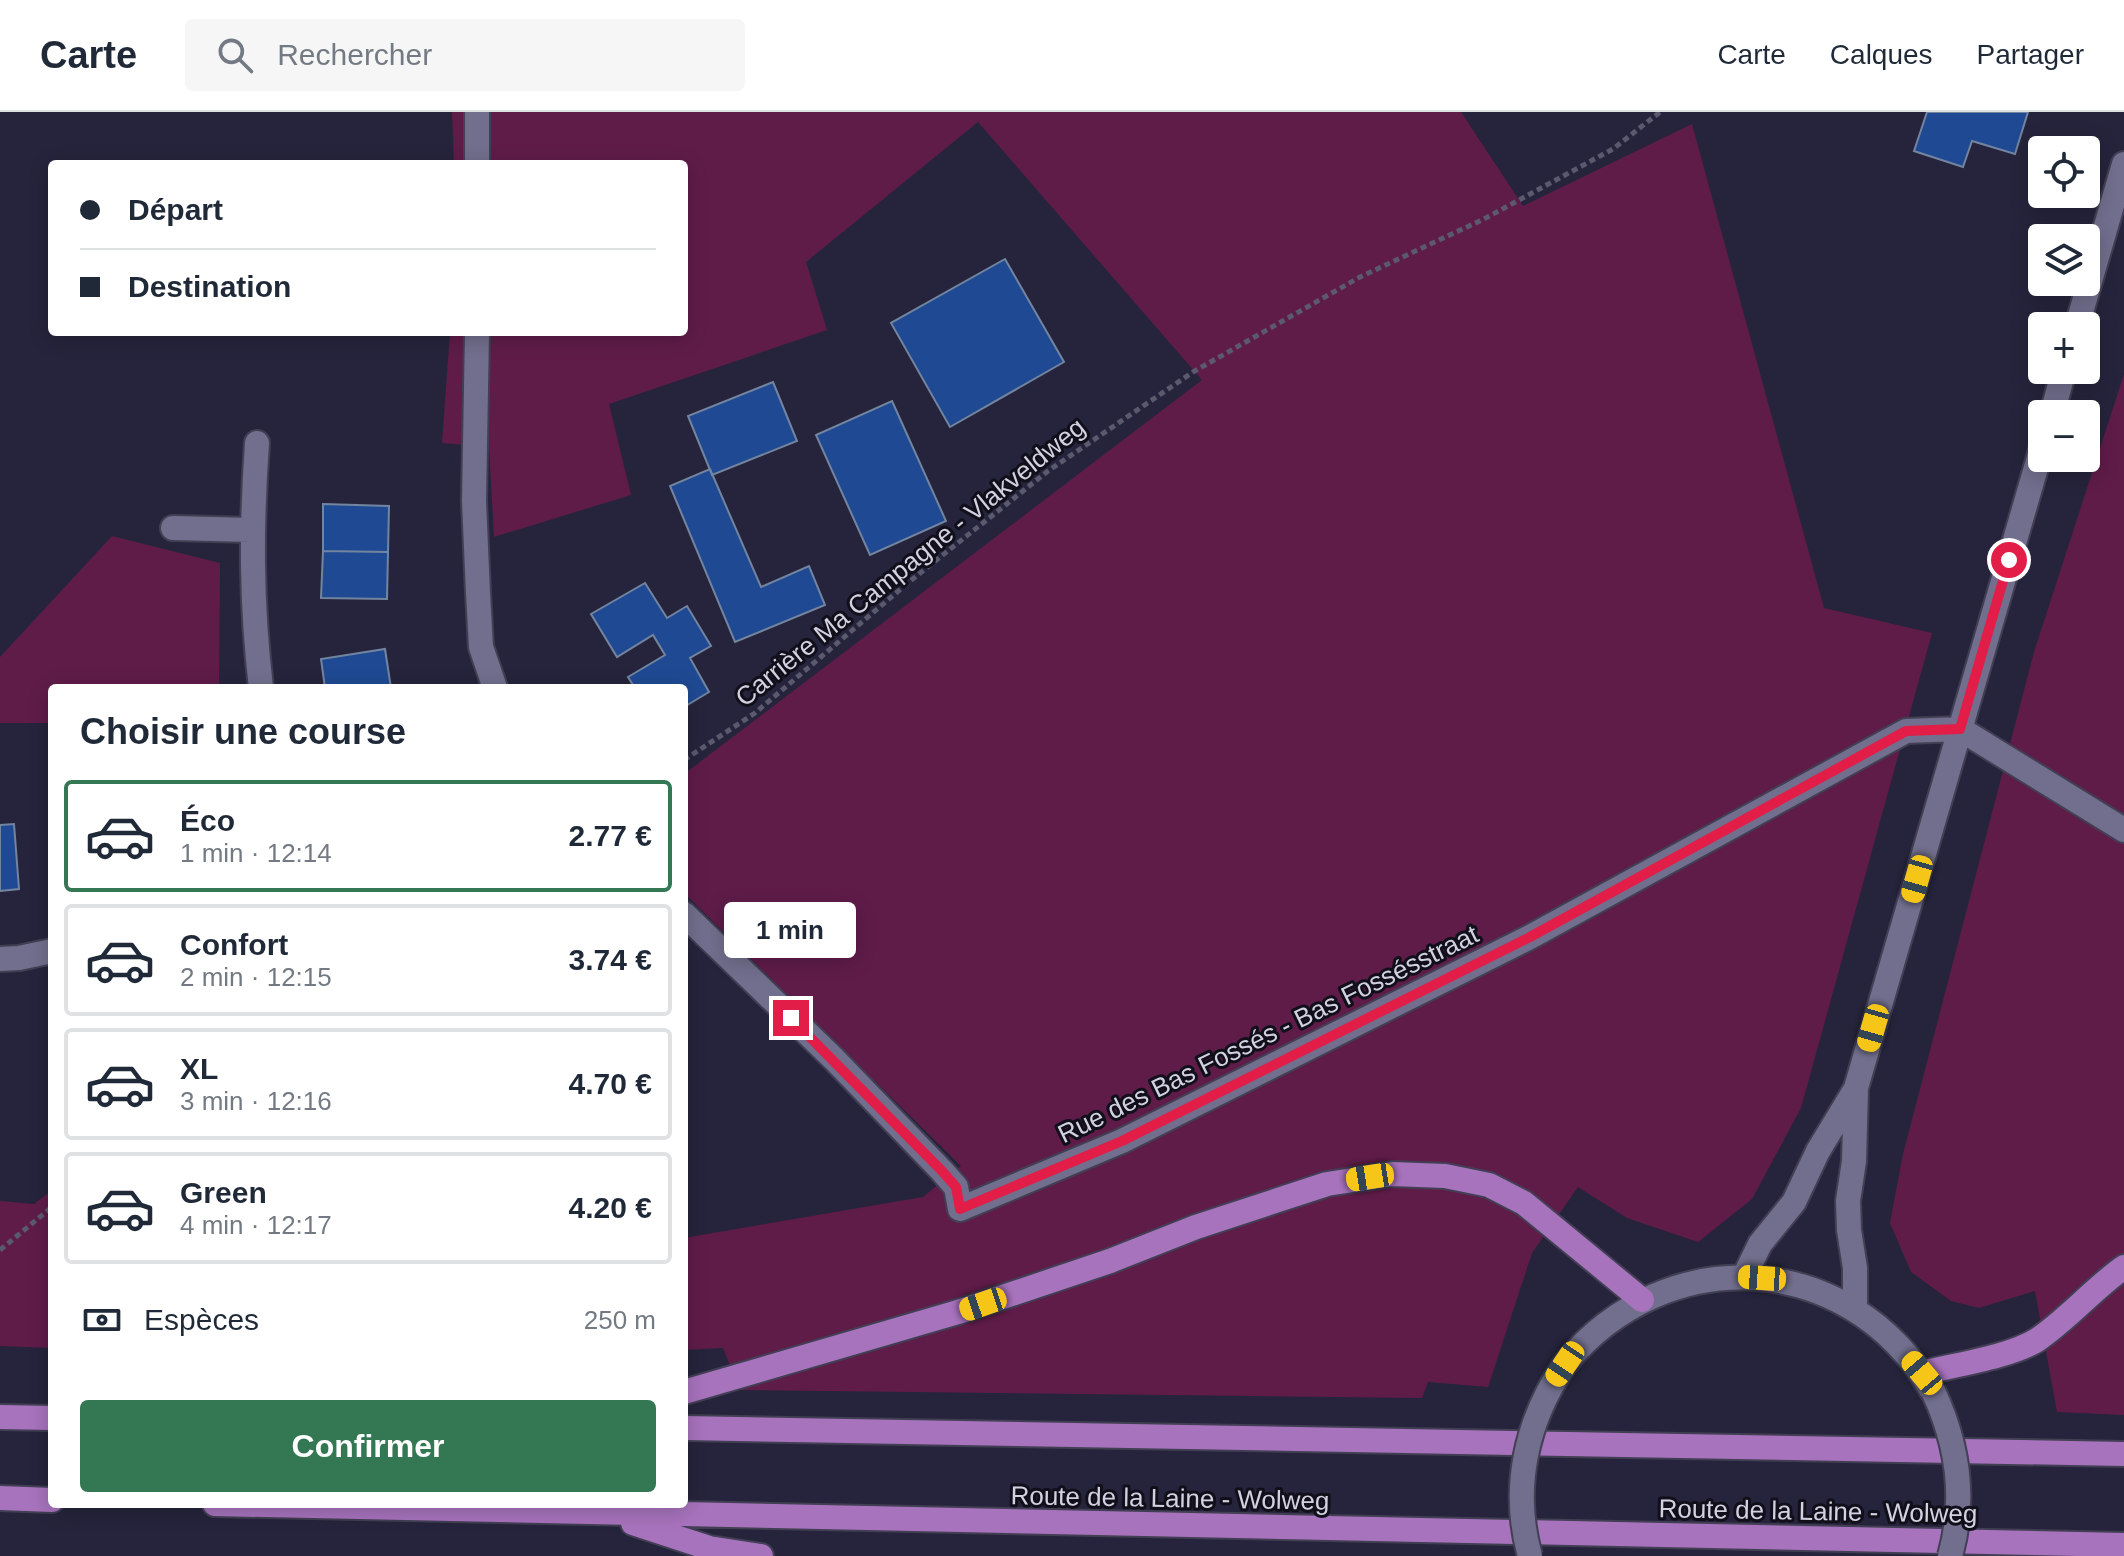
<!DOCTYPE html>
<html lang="fr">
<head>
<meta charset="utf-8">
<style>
	:root { --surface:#fff; --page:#f6f6f7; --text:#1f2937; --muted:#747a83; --line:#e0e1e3; --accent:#347753 }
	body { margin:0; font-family:Arial,sans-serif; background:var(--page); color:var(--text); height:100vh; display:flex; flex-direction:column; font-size:30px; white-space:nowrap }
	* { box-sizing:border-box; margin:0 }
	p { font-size:26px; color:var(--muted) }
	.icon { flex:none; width:44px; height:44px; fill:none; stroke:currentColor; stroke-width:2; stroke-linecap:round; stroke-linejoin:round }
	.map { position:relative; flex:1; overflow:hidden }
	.drawer { position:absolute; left:48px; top:572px; width:640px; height:824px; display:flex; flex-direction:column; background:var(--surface); border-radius:8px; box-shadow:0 4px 20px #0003 }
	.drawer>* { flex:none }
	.top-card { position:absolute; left:48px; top:48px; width:640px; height:176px; border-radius:8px; box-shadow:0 4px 20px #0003; display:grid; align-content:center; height:176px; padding:0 32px; background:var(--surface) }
	.controls { position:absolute; left:2028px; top:24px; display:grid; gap:16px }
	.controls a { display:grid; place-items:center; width:72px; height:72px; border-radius:8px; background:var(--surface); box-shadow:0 4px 20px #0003; font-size:40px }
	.end { position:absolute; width:36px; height:36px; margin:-18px; border:10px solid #e11d48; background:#fff; box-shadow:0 0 0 4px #fff }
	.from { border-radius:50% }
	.bubble { position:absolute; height:56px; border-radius:8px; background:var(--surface); box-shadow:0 4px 20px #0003; font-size:26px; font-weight:700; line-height:56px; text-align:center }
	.car { position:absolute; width:24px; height:48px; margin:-24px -12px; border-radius:10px; box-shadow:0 0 6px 2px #0007; background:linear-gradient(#f5c518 24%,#345 0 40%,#f5c518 0 76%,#345 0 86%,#f5c518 0) }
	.top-card b { display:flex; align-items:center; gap:28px; height:76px; font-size:30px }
	.top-card b+b { border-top:2px solid var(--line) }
	.top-card i { width:20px; height:20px; background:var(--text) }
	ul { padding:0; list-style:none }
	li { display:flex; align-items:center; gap:24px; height:112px; margin:0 16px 12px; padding:0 16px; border:4px solid var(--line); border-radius:8px }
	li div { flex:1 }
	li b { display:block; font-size:30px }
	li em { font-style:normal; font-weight:700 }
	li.active { border-color:var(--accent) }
	li>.icon { width:72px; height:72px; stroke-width:1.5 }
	h2 { padding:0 32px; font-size:36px; line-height:96px }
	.pay { display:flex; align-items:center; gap:20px; height:88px; padding:0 32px; font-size:30px }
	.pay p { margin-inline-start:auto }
	.action { display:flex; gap:16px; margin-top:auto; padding:16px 32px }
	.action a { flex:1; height:92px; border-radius:8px; background:var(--accent); color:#fff; font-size:32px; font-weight:700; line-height:92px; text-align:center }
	header { display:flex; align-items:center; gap:48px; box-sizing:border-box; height:112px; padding:0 40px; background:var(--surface); border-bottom:2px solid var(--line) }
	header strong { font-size:38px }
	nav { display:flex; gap:44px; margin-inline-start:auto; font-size:28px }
	.search { width:560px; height:72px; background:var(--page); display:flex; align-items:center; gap:20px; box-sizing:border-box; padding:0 28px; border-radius:8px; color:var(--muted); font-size:30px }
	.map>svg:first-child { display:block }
</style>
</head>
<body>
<header>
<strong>Carte</strong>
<div class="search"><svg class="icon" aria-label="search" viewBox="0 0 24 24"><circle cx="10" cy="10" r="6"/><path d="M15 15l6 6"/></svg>Rechercher</div>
<nav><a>Carte</a><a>Calques</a><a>Partager</a></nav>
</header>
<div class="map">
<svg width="2124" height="1444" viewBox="0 0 2124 1444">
	<rect width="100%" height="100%" fill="#26243c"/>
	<path fill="#5f1c49" d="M452,0H1461L1523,94L1692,12L1824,496L1932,521L1801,996L1752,1087L1698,1130L1627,1106L1578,1075L1532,1141L1488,1275L1428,1270L1422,1286L740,1278L723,1236L684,1238V1126L923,1085L961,1054L684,781V662L1202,268L978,10L806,150L827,218L609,292L631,383L494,425L489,335L442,331L450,220H684V52H454Z
		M2124,262V1303L2057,1300L2035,1179L1979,1196L1951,1189L1911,1160L1890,1111L1903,1042L2034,540Z
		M112,424L220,451L219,576H52V611H0V545Z
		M52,1078V1236L0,1234V1089L34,1092Z"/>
	<path fill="#1f4a93" stroke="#73849f" stroke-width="2" d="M1927,0H2028L2015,42L1972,29L1963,55L1914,39Z
		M1005,147L1064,250L950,315L891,211Z
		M773,270L797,329L712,363L688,304Z
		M892,289L946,409L870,443L816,323Z
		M710,357L761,475L809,454L825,493L735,530L670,374Z
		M323,392L389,394L388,440L323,439Z
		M323,439L388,440L387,487L321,486Z
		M645,471L667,506L687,494L711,534L690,546L709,580L684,595V576H635L628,565L665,543L653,523L617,545L591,502Z
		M385,537L391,576H325L321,547Z
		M14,712L19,777L0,779V713Z"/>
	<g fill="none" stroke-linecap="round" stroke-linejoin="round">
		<defs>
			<path id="minor" d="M477,0V52
				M2077,214L2124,52
				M477,220L474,389L478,481L481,535L495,576
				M2052,302L2064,258
				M257,331C251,416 251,491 261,576
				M173,416L251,418
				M684,802L834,947L942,1059L956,1075L960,1097L1122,1029L1530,825L1906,619L1960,617L2124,718
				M0,847L19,846L52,839
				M1744,1165L1760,1132L1794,1090L1818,1039L1855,978
				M1855,1198V1156L1849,1118L1848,1089L1854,1049L1856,976L2042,335
				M1565,1252C1667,1128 1850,1138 1932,1279"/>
			<path id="highway" d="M1922,1261C1954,1253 2010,1245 2037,1228C2068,1207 2093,1177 2124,1155
				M684,1280L958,1200L1110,1149L1196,1115L1327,1072L1392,1062L1445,1064L1489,1073L1524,1091L1642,1188
				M0,1305L52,1306
				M684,1316L2124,1342
				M0,1386L52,1388
				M215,1392L2124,1433
				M633,1411L709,1436L761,1444"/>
		</defs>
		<use href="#minor" stroke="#423f54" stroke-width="28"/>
		<use href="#highway" stroke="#423f54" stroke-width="28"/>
		<path stroke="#5b596e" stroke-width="5" stroke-dasharray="6 4" stroke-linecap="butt" d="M684,648L755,601L909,470L1048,359L1193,260L1360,165L1484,107L1613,37L1660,0
			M0,1138L52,1095"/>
		<use href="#minor" stroke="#716f8d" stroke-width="24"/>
		<use href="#highway" stroke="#a773bd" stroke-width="24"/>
		<defs>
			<path id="minor-bridge" d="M1933,1279C1958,1332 1966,1387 1950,1444
				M1530,1444C1511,1377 1526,1309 1565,1252"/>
		</defs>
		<use href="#minor-bridge" stroke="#423f54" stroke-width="28" stroke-linecap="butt"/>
		<use href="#minor-bridge" stroke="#716f8d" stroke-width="24"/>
	</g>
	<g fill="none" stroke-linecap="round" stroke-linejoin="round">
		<path stroke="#e11d48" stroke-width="10" d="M791,906L942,1059L956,1075L960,1097L1122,1029L1530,825L1906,619L1960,617L2009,448"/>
	</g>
	<g text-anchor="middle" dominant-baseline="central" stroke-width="6" stroke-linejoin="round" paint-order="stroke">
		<g font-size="26" fill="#d2d1e1" stroke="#100f1a">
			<text transform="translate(910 450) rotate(-39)">Carrière Ma Campagne - Vlakveldweg</text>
			<text transform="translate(1268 922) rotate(-26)">Rue des Bas Fossés - Bas Fossésstraat</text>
			<text transform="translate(1170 1386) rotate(1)">Route de la Laine - Wolweg</text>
			<text transform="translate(1818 1399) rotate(1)">Route de la Laine - Wolweg</text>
		</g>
	</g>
</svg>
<div class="controls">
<a><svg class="icon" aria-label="locate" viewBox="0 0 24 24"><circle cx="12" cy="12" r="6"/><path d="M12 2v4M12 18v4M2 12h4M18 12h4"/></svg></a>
<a><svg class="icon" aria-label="layers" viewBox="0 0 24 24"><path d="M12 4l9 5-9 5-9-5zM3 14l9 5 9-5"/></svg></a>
<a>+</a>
<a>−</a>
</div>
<i class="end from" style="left:2009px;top:448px"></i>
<i class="end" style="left:791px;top:906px"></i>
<div class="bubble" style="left:724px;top:790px;width:132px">1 min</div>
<i class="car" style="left:1917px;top:767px;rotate:196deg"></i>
<i class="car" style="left:1873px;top:916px;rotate:196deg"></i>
<i class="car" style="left:1370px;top:1065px;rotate:261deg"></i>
<i class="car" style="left:1762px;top:1166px;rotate:274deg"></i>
<i class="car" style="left:983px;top:1192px;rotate:251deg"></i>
<i class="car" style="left:1565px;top:1252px;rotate:214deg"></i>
<i class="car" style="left:1922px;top:1261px;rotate:320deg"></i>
<div class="top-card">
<b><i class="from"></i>Départ</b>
<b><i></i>Destination</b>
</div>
<section class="drawer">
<h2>Choisir une course</h2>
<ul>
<li class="active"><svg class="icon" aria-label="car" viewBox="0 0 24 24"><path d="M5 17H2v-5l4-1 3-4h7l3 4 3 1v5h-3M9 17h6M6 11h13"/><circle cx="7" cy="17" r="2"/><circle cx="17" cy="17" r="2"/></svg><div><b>Éco</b><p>1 min · 12:14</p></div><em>2.77 €</em></li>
<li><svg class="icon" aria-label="car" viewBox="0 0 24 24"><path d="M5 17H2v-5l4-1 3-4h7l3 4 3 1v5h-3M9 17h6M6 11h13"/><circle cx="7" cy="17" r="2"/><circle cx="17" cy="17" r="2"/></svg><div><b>Confort</b><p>2 min · 12:15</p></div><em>3.74 €</em></li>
<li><svg class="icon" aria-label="car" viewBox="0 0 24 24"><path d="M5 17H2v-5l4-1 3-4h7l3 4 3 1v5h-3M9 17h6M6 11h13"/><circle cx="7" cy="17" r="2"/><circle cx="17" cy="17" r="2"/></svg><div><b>XL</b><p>3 min · 12:16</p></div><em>4.70 €</em></li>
<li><svg class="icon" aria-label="car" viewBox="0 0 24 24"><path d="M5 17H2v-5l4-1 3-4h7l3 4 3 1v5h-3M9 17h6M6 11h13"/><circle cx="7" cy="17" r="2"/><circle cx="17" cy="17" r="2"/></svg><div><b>Green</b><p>4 min · 12:17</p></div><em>4.20 €</em></li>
</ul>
<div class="pay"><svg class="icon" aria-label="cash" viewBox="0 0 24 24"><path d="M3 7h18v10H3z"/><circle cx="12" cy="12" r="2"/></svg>Espèces<p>250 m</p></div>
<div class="action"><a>Confirmer</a></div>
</section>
</div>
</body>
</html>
